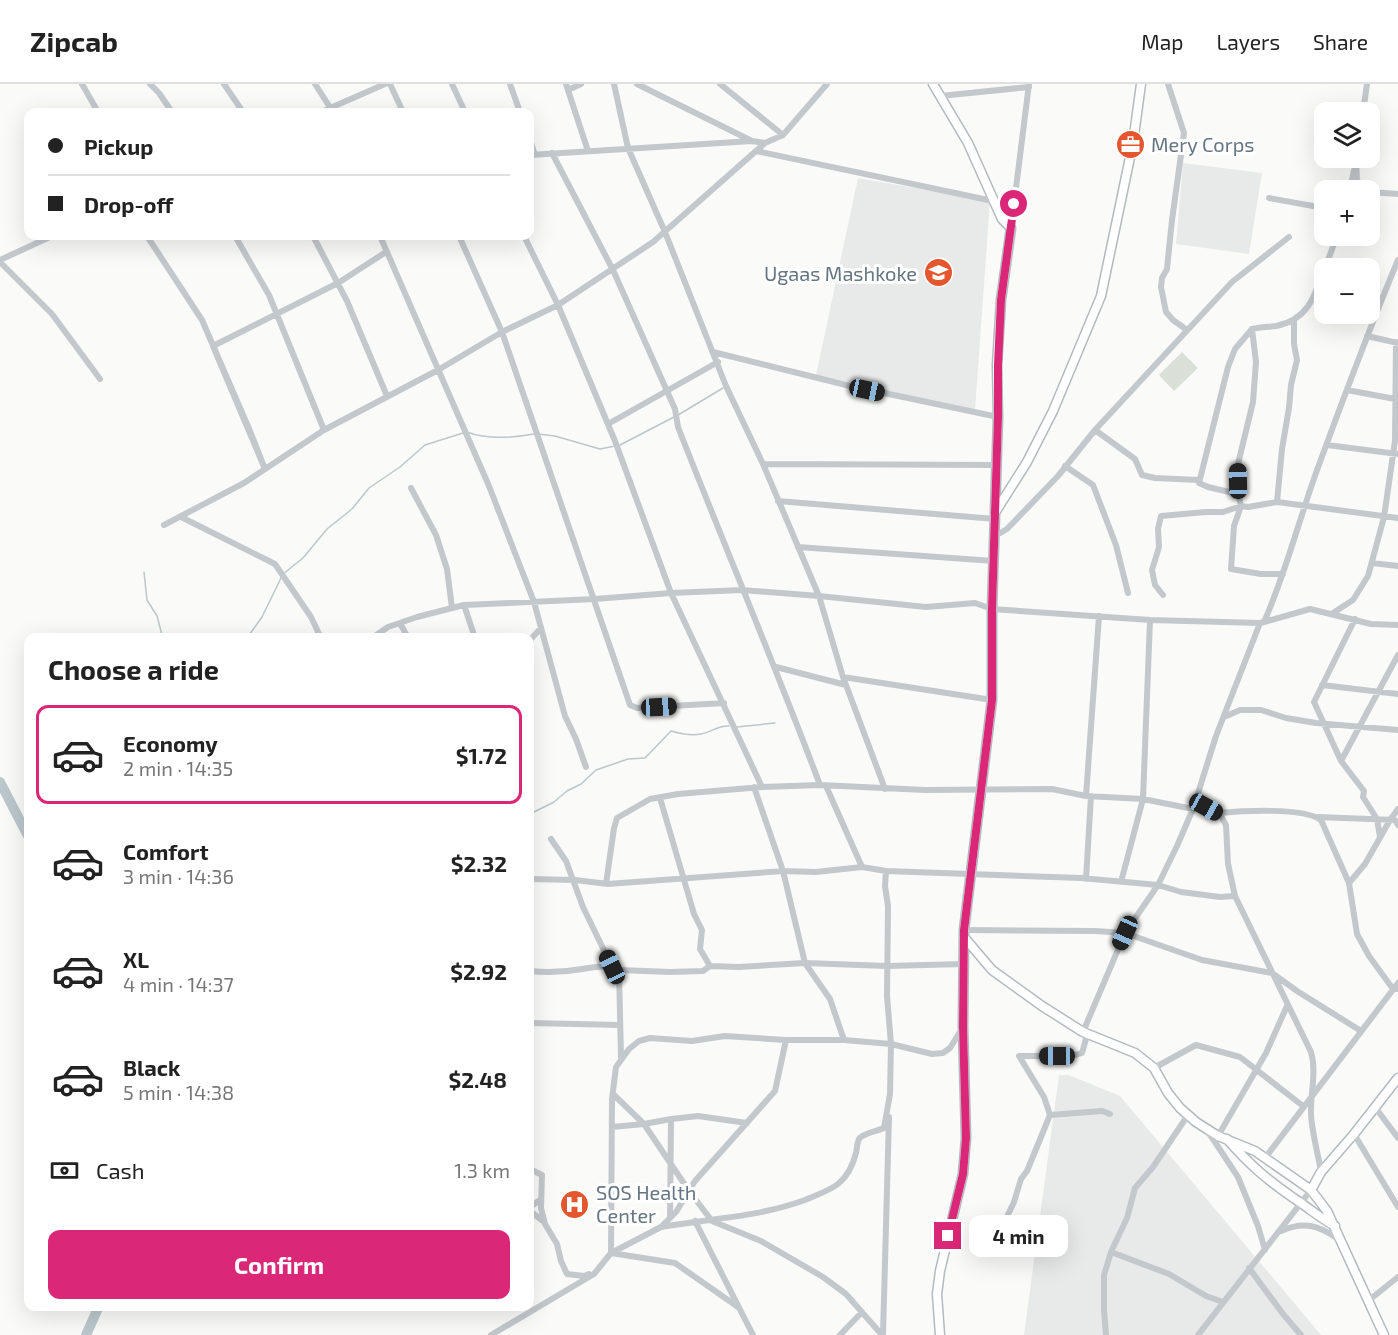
<!DOCTYPE html>
<html lang="en">
<head>
<meta charset="utf-8">
<style>
	:root { --surface:#fff; --page:#f6f6f6; --text:#222; --muted:#767676; --line:#e0e0e0; --accent:#db2777 }
	body { margin:0; font-family:"Exo 2",sans-serif; background:var(--page); color:var(--text); height:100vh; display:flex; flex-direction:column; font-size:22px; white-space:nowrap }
	* { box-sizing:border-box; margin:0 }
	p { font-size:20px; color:var(--muted) }
	.icon { flex:none; width:33px; height:33px; fill:none; stroke:currentColor; stroke-width:2; stroke-linecap:round; stroke-linejoin:round }
	.map { position:relative; flex:1; overflow:hidden }
	.sheet { position:absolute; left:24px; top:549px; width:510px; height:678px; display:flex; flex-direction:column; background:var(--surface); border-radius:12px; box-shadow:0 6px 24px #0002 }
	.sheet>* { flex:none }
	.top-card { position:absolute; left:24px; top:24px; width:510px; height:132px; border-radius:12px; box-shadow:0 6px 24px #0002; display:grid; align-content:center; height:132px; padding:0 24px; background:var(--surface) }
	.controls { position:absolute; left:1314px; top:18px; display:grid; gap:12px }
	.controls a { display:grid; place-items:center; width:66px; height:66px; border-radius:12px; background:var(--surface); box-shadow:0 6px 24px #0002; font-size:30px }
	.end { position:absolute; width:27px; height:27px; margin:-14px; border:8px solid #db2777; background:#fff; box-shadow:0 0 0 3px #fff }
	.from { border-radius:50% }
	.bubble { position:absolute; height:42px; border-radius:12px; background:var(--surface); box-shadow:0 6px 24px #0002; font-size:20px; font-weight:700; line-height:42px; text-align:center }
	.car { position:absolute; width:18px; height:36px; margin:-18px -9px; border-radius:8px; box-shadow:0 0 4px 2px #0007; background:linear-gradient(#222 24%,#8ab4d8 0 40%,#222 0 76%,#8ab4d8 0 86%,#222 0) }
	.top-card b { display:flex; align-items:center; gap:21px; height:57px; font-size:22px }
	.top-card b+b { border-top:2px solid var(--line) }
	.top-card i { width:15px; height:15px; background:var(--text) }
	ul { padding:0; list-style:none }
	li { display:flex; align-items:center; gap:18px; height:99px; margin:0 12px 9px; padding:0 12px; border:3px solid transparent; border-radius:12px }
	li div { flex:1 }
	li b { display:block; font-size:22px }
	li em { font-style:normal; font-weight:700 }
	li.on { border-color:var(--accent) }
	li>.icon { width:54px; height:54px; stroke-width:1.5 }
	h2 { padding:0 24px; font-size:27px; line-height:72px }
	.pay { display:flex; align-items:center; gap:15px; height:66px; padding:0 24px; font-size:22px }
	.pay p { margin-inline-start:auto }
	.primary-button { display:flex; gap:12px; margin-top:auto; padding:12px 24px }
	.primary-button a { flex:1; height:69px; border-radius:12px; background:var(--accent); color:#fff; font-size:24px; font-weight:700; line-height:69px; text-align:center }
	header { display:flex; align-items:center; gap:36px; box-sizing:border-box; height:84px; padding:0 30px; background:var(--surface); border-bottom:2px solid var(--line) }
	header strong { font-size:28px }
	nav { display:flex; gap:33px; margin-inline-start:auto; font-size:21px }
	.map>svg:first-child { display:block }
</style>
</head>
<body>
<header>
<strong>Zipcab</strong>
<nav><a>Map</a><a>Layers</a><a>Share</a></nav>
</header>
<div class="map">
<svg width="1398" height="1251" viewBox="0 0 1398 1251">
	<rect width="100%" height="100%" fill="#fafaf8"/>
	<path fill="#e8e9e9" d="M1183,79L1262,89L1249,170L1176,160Z
		M858,94L990,117L975,326L816,291Z
		M1059,991H1069L1120,1012L1321,1251H1024Z"/>
	<path fill="#dadfd7" d="M1182,268L1198,284L1174,307L1159,291Z"/>
	<g fill="none" stroke-linecap="round" stroke-linejoin="round">
		<path stroke="#bbc7cb" stroke-width="1.5" d="M678,331L723,304
			M467,348C488,356 512,354 534,350
			M538,350L555,352L600,365L615,362
			M620,361L674,333
			M144,488L147,516L157,532L162,551L161,554
			M283,490L303,474L327,445L352,425L369,404L400,383L425,361L463,349
			M247,554L262,533L281,494
			M737,643L775,639
			M530,730L554,718L567,707L581,700L596,686L628,675L645,674L671,647C681,650 691,652 701,650C712,648 718,641 729,642"/>
		<path stroke="#bbc7cb" stroke-width="10" d="M0,698L28,752
			M86,1251L99,1222"/>
		<defs>
			<path id="secondary" d="M933,0L968,59L1002,135L1011,144L1001,216L997,281L998,333L992,525V616L964,846L963,943L966,1054L963,1090L940,1187L937,1210L940,1251
				M996,427L1027,378L1053,327L1101,212L1133,59L1141,0
				M964,853L992,886L1042,922L1083,948L1135,969L1154,984L1168,1009L1180,1024L1196,1038L1218,1052L1255,1067L1311,1106L1327,1127L1384,1251
				M1227,1055C1251,1082 1266,1095 1295,1115C1309,1124 1320,1134 1335,1142
				M1311,1106L1321,1088L1354,1050L1398,994"/>
		</defs>
		<use href="#secondary" stroke="#b3babf" stroke-width="11"/>
		<path stroke="#c3c8cc" stroke-width="6" d="M82,0L98,28
			M150,0L159,9L172,28
			M224,0L243,28
			M315,0L333,28
			M390,0L403,28
			M452,0L465,28
			M510,0L520,28
			M566,0L588,67
			M614,0L628,64L665,148L726,302L763,380L819,512L843,593L885,705
			M637,0L752,57L765,59
			M720,0L783,51
			M1168,0L1184,49L1172,136L1167,185L1162,194L1161,203L1166,228L1173,236L1187,246
			M568,6L581,0
			M940,12L1029,3
			M321,28L385,0
			M1363,28L1367,0
			M530,56L535,71
			M756,67L993,117
			M552,69L613,186L675,325L678,343C725,463 775,581 820,701
			M530,71L752,57
			M1356,75L1357,96L1364,106
			M1350,106L1354,86
			M1370,108L1398,110
			M1269,114L1324,124
			M1011,144L1029,0
			M147,152L202,236L250,347L265,385L213,262
			M235,152L269,211L324,346
			M313,152L347,217L387,312
			M380,152L489,402L534,518L565,632L576,655L586,683
			M459,152L502,248L630,621L637,624L724,619
			M524,152L558,221L615,357L671,509L762,703
			M0,176L52,152
			M0,178L52,230L100,295
			M1325,184L1337,152
			M1324,185C1315,212 1308,236 1276,242C1268,243 1260,243 1252,245L1235,265L1228,283L1199,399L1208,403L1238,410L1241,422L1248,423L1277,418L1398,434
			M1367,252L1398,259
			M213,262L338,199L386,168
			M713,268L846,301L998,333
			M1347,306L1395,315
			M608,340L718,278
			M1095,346L1135,375L1142,391L1155,394L1199,396
			M1327,361L1398,370
			M763,380L997,381
			M1065,382L1093,401L1116,461L1128,509
			M411,404L436,451L447,485L452,524
			M1238,410L1237,384L1253,318L1256,278L1252,245
			M778,417L995,435
			M1277,418L1282,365L1289,324L1291,301L1297,276L1294,260V236
			M181,433L275,480L311,533L321,554
			M164,441L244,399L324,346L438,286L502,248L558,221L653,158L765,59L783,51L827,0
			M995,452L1007,445L1058,392L1095,346L1232,198L1289,153
			M798,463L994,477
			M1372,479L1398,482
			M1163,511L1155,501L1152,486L1159,463L1158,445L1161,432L1206,428H1223L1241,422L1234,442L1231,485L1261,490H1283
			M464,521L475,554
			M1333,529L1353,516L1368,492L1384,433L1395,357L1396,258
			M1264,538L1310,525L1371,540L1398,541
			M400,539L408,554
			M372,554L388,543L417,533L464,521L595,515L671,509L742,506L819,512L926,523L975,519L992,525L1150,536L1260,539
			M530,556L541,544
			M776,583L846,601
			M843,593L992,616
			M1322,601L1398,610
			M1224,633L1240,626H1261L1286,634L1316,639L1398,646
			M1341,677L1314,618L1355,535
			M826,702L862,783
			M754,703L783,787L805,879L830,915L844,956
			M1086,712L1099,532
			M660,714L694,830L702,846L700,865L710,882
			M1195,717L1221,732L1226,741L1228,780L1235,812L1311,968C1317,988 1310,1010 1311,1031C1312,1049 1318,1069 1321,1088
			M1219,729C1240,727 1304,723 1321,736L1349,799L1357,850L1369,872L1393,905H1398
			M1318,733L1395,736L1398,741
			M1380,753L1377,735L1363,713L1364,707L1341,677L1398,571
			M551,755L566,777L583,823L612,883
			M530,795L575,796L608,800L783,787L816,788L862,783L886,787L1081,794L1158,801L1181,808L1220,813L1235,812
			M1086,795L1091,712
			M1121,798L1143,715L1150,536
			M1349,799L1365,780L1390,736L1398,725
			M606,800L614,744L617,734L650,715L678,710L762,703L820,701L925,706L1052,705L1086,712L1143,715L1193,725
			M964,846L1095,847L1125,849L1202,876L1272,889L1297,907L1361,947
			M619,886L621,973
			M530,887C547,889 565,888 582,885C595,883 606,880 619,886L670,888L703,887L710,882L739,883L805,879L887,882L964,880
			M530,939L620,941
			M1154,984L1196,961L1240,973L1303,1022
			M613,1010L644,1040L671,1035
			M1375,1023L1398,1054
			M1110,1030L1102,1027L1050,1031L1044,1013L1019,972H1072L1082,969L1086,955L1083,948L1125,849L1158,801L1177,762L1193,725L1216,652L1260,539L1264,538C1287,486 1300,431 1320,378C1345,310 1370,243 1398,176
			M612,1043L644,1040L689,1107L712,1137L761,1157L823,1193L846,1210L882,1251
			M1207,1046L1238,1093L1258,1142L1265,1166
			M1354,1050L1398,1123
			M1218,1052L1266,969L1287,922
			M1265,1074L1398,899
			M530,1085L542,1091L541,1124L545,1140L557,1160L561,1177L567,1190L584,1192L589,1190
			M530,1123L540,1116
			M530,1127L543,1137
			M670,1134L671,1035L698,1032L747,1039
			M695,1137L753,1251
			M661,1143C711,1134 755,1134 805,1116C816,1111 829,1107 838,1100C848,1092 853,1081 856,1069C857,1065 857,1059 859,1055C863,1049 878,1047 884,1044L890,1010L891,960L887,912L888,822L885,802L886,787
			M1281,1147C1303,1137 1319,1141 1338,1155
			M995,1158L1014,1118L1021,1095L1027,1087L1050,1031
			M1111,1168L1169,1190L1206,1212L1223,1218
			M611,1169L661,1143L676,1128L695,1097L775,1007L786,956
			M611,1169L675,1179L738,1223
			M1249,1184L1283,1230L1301,1251
			M1368,1217L1398,1193
			M491,1251L594,1190L611,1169L612,1015L616,983L629,965L639,957L650,954L692,957L725,952L786,956H844L891,960L932,970L943,969L950,964L963,943
			M840,1251L862,1228
			M883,1251L889,1033
			M1106,1251L1104,1226V1191L1111,1168L1127,1134L1135,1104L1153,1083L1188,1031
			M1198,1251L1311,1106"/>
		<use href="#secondary" stroke="#fff" stroke-width="8"/>
	</g>
	<g fill="none" stroke-linecap="round" stroke-linejoin="round">
		<path stroke="#db2777" stroke-width="8" d="M948,1152L963,1090L966,1054L963,943L964,846L992,616V525L998,333V281L1001,216L1014,120"/>
	</g>
	<defs>
		<symbol id="office-disc" viewBox="-11 -11 22 22"><circle r="9.5" fill="#e4572e" stroke="#fff"/><path d="M-6-3h4V-5.5h4V-3h4V5H-6ZM-1-4.5V-3h2v-1.5ZM-6 0V1H6V0Z" fill="#fff"/></symbol>
		<symbol id="school-disc" viewBox="-11 -11 22 22"><circle r="9.5" fill="#e4572e" stroke="#fff"/><path d="M0-5L7-2L0 1L-7-2ZM-4 1L0 2.5L4 1V4Q0 6-4 4Z" fill="#fff"/></symbol>
		<symbol id="hospital-disc" viewBox="-11 -11 22 22"><circle r="9.5" fill="#e4572e" stroke="#fff"/><path d="M-5-5h3v3.5h4V-5h3V5h-3V1.5h-4V5h-3Z" fill="#fff"/></symbol>
	</defs>
	<g fill-rule="evenodd">
		<use href="#office-disc" x="1114" y="44" width="33" height="33"/>
		<use href="#school-disc" x="922" y="172" width="33" height="33"/>
		<use href="#hospital-disc" x="558" y="1104" width="33" height="33"/>
	</g>
	<g text-anchor="middle" dominant-baseline="central" stroke-width="6" stroke-linejoin="round" paint-order="stroke">
		<g font-size="20" fill="#657683" stroke="#fff" text-anchor="start">
			<text x="1151" y="60">Mery Corps</text>
			<text x="917" y="189" text-anchor="end">Ugaas Mashkoke</text>
			<text x="596" y="1108">SOS Health<tspan x="596" dy="23">Center</tspan></text>
		</g>
	</g>
</svg>
<div class="controls">
<a><svg class="icon" aria-label="layers" viewBox="0 0 24 24"><path d="M12 4l9 5-9 5-9-5zM3 14l9 5 9-5"/></svg></a>
<a>+</a>
<a>−</a>
</div>
<i class="end from" style="left:1014px;top:120px"></i>
<i class="end" style="left:948px;top:1152px"></i>
<div class="bubble" style="left:969px;top:1131px;width:99px">4 min</div>
<i class="car" style="left:867px;top:306px;rotate:102deg"></i>
<i class="car" style="left:1238px;top:397px;rotate:359deg"></i>
<i class="car" style="left:659px;top:623px;rotate:87deg"></i>
<i class="car" style="left:1206px;top:723px;rotate:119deg"></i>
<i class="car" style="left:1125px;top:849px;rotate:204deg"></i>
<i class="car" style="left:612px;top:883px;rotate:335deg"></i>
<i class="car" style="left:1057px;top:972px;rotate:270deg"></i>
<div class="top-card">
<b><i class="from"></i>Pickup</b>
<b><i></i>Drop-off</b>
</div>
<section class="sheet">
<h2>Choose a ride</h2>
<ul>
<li class="on"><svg class="icon" aria-label="car" viewBox="0 0 24 24"><path d="M5 17H2v-5l4-1 3-4h7l3 4 3 1v5h-3M9 17h6M6 11h13"/><circle cx="7" cy="17" r="2"/><circle cx="17" cy="17" r="2"/></svg><div><b>Economy</b><p>2 min · 14:35</p></div><em>$1.72</em></li>
<li><svg class="icon" aria-label="car" viewBox="0 0 24 24"><path d="M5 17H2v-5l4-1 3-4h7l3 4 3 1v5h-3M9 17h6M6 11h13"/><circle cx="7" cy="17" r="2"/><circle cx="17" cy="17" r="2"/></svg><div><b>Comfort</b><p>3 min · 14:36</p></div><em>$2.32</em></li>
<li><svg class="icon" aria-label="car" viewBox="0 0 24 24"><path d="M5 17H2v-5l4-1 3-4h7l3 4 3 1v5h-3M9 17h6M6 11h13"/><circle cx="7" cy="17" r="2"/><circle cx="17" cy="17" r="2"/></svg><div><b>XL</b><p>4 min · 14:37</p></div><em>$2.92</em></li>
<li><svg class="icon" aria-label="car" viewBox="0 0 24 24"><path d="M5 17H2v-5l4-1 3-4h7l3 4 3 1v5h-3M9 17h6M6 11h13"/><circle cx="7" cy="17" r="2"/><circle cx="17" cy="17" r="2"/></svg><div><b>Black</b><p>5 min · 14:38</p></div><em>$2.48</em></li>
</ul>
<div class="pay"><svg class="icon" aria-label="cash" viewBox="0 0 24 24"><path d="M3 7h18v10H3z"/><circle cx="12" cy="12" r="2"/></svg>Cash<p>1.3 km</p></div>
<div class="primary-button"><a>Confirm</a></div>
</section>
</div>
</body>
</html>
